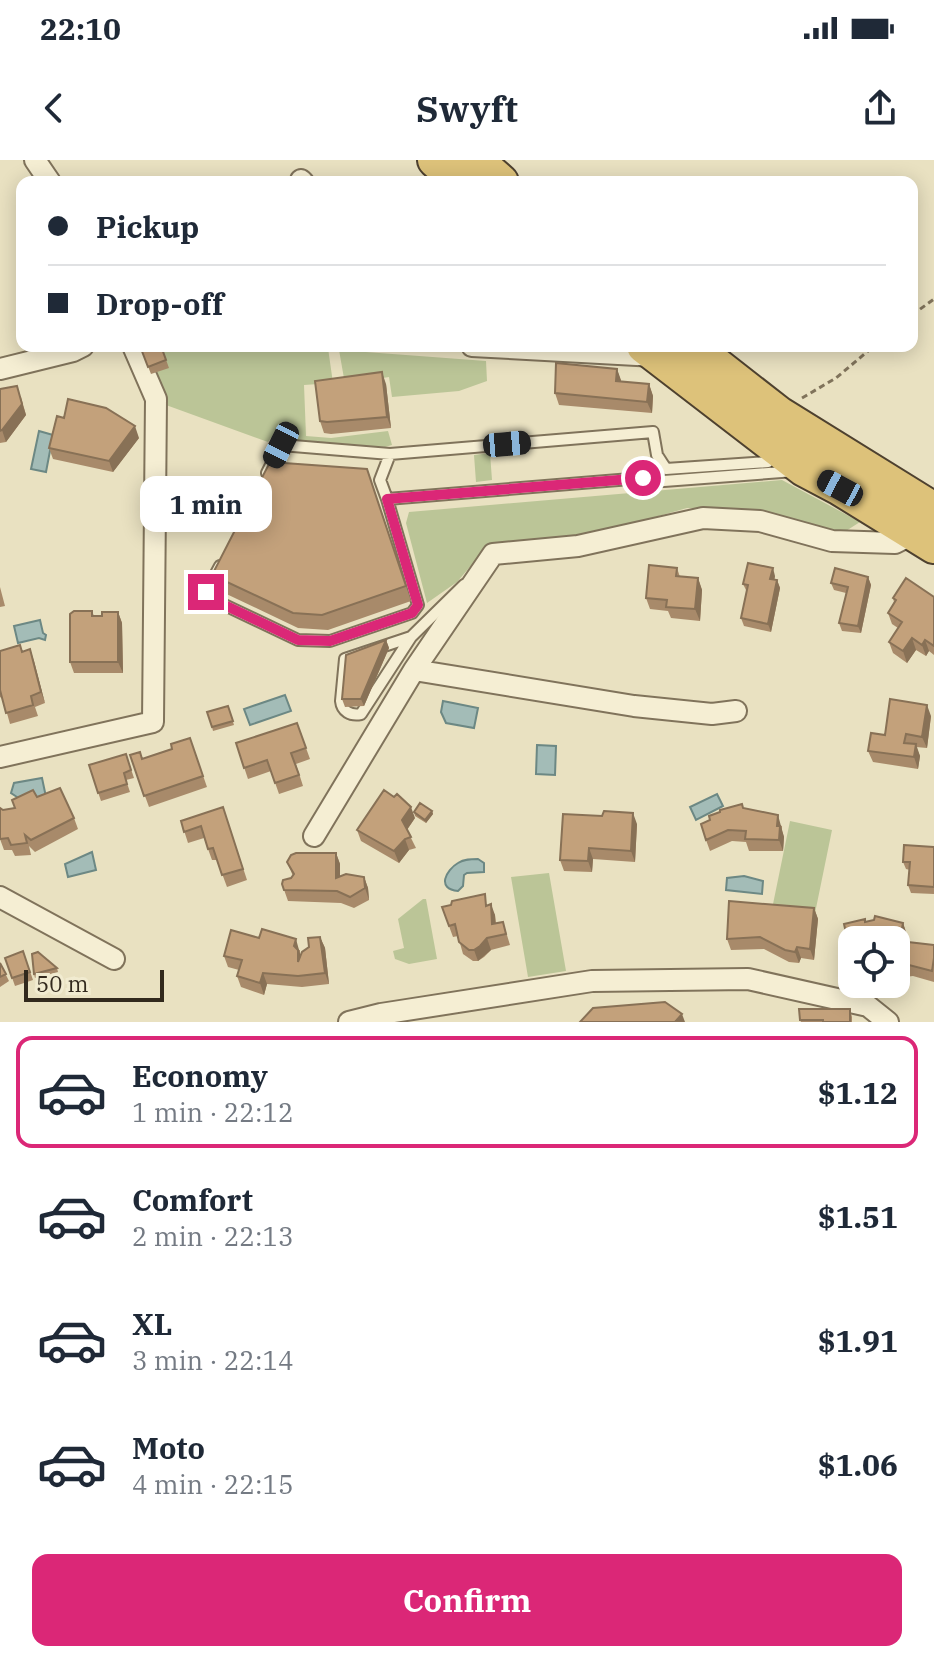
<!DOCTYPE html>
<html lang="en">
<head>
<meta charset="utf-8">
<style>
	:root { --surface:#fff; --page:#f6f6f7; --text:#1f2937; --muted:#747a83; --line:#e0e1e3; --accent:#db2777 }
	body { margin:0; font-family:"IBM Plex Serif",serif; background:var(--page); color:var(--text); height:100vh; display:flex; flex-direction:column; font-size:30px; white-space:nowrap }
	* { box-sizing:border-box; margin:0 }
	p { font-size:26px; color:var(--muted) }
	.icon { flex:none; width:44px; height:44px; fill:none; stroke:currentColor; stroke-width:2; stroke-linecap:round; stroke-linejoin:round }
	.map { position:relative; height:862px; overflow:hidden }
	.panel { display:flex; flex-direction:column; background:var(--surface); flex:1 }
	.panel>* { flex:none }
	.hud { position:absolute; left:16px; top:16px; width:902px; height:176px; border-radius:16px; box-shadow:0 4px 20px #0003; display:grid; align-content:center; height:176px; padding:0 32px; background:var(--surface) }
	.controls { position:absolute; left:838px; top:766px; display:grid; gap:16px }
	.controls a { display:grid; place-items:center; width:72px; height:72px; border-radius:16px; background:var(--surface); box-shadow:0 4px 20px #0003; font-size:40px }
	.scale { position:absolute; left:24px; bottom:20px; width:140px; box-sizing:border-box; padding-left:8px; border:4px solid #32291d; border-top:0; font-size:22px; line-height:28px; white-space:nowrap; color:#32291d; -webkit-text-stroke:6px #f1ebd0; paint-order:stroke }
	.end { position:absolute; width:36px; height:36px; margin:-18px; border:10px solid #db2777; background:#fff; box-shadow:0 0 0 4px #fff }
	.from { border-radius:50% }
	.bubble { position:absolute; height:56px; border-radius:16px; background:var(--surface); box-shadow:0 4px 20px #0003; font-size:26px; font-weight:700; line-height:56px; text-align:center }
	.car { position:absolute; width:24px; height:48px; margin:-24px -12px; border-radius:10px; box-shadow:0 0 6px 2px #0007; background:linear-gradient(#222 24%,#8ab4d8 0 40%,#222 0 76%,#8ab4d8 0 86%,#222 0) }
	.hud b { display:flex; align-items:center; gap:28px; height:76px; font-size:30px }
	.hud b+b { border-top:2px solid var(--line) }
	.hud i { width:20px; height:20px; background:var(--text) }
	ul { padding:14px 0 0; list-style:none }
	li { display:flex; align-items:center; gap:24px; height:112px; margin:0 16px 12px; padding:0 16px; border:4px solid transparent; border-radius:16px }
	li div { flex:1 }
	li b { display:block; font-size:30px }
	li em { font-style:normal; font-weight:700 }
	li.current { border-color:var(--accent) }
	li>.icon { width:72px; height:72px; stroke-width:1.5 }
	.button { display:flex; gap:16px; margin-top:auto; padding:16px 32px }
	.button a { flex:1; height:92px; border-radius:16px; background:var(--accent); color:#fff; font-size:32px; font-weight:700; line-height:92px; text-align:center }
	.status { display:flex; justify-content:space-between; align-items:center; height:56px; padding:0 40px; background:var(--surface); direction:ltr }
	.status svg { height:22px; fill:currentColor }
	header { display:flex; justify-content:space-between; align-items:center; height:104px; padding:0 32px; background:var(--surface); font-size:36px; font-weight:700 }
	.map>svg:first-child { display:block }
</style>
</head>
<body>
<div class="status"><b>22:10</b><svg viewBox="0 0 49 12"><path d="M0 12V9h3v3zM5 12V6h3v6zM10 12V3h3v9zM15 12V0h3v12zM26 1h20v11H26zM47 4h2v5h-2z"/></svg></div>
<header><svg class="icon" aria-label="back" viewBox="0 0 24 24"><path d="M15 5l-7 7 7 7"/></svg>Swyft<svg class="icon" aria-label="share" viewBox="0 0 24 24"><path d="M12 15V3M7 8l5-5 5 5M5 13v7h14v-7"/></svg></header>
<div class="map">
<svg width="934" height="862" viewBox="0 0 934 862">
	<rect width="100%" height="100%" fill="#e9e1c1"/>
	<path fill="#bbc597" d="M161,186H303L328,188L333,223L304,225L306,276L331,278L388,271L392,285L385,287L271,278L268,282L166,245L151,215Z
		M339,190L486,201L487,221L459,231L392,237L389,217L345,224Z
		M490,293L492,320L476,322L474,295Z
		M782,320L860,362L838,376L740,350L687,348L620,367L560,378L486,388L457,422L427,443L406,363L409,352Z
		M790,661L832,670L814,758L772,749Z
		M549,713L566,811L528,817L511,717Z
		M423,739H426L437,799L409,804L395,799L393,791L404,788L398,759Z"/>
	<path fill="#a3bcb7" stroke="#6c8884" stroke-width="2" d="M39,271L53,275L46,312L31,309Z
		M40,460L43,473L46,475L45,480L39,478L18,483L14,466Z
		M285,535L291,551L250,565L244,549Z
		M443,541L478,548L474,568L446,563L441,552Z
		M537,585L556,586L555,615L536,614Z
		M42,618L46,637L18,642L17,637L11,633L14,623Z
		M717,634L723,646L696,660L690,647Z
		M92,692L96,710L68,717L65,704Z
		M478,699L484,703V712L467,713L464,715L463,726L458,731C436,729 446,710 458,703C464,699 471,699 478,699Z
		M744,716L763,721L762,734L726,730L727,718Z"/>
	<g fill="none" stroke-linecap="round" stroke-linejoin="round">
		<defs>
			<path id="service" d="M267,313L281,285L390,294L653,272L657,295L666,309L768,302L775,291
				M387,339L643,318L664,321L795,311
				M220,406L206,432L216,441L298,480L330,481L412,453L418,445L387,339L380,320L390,294
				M411,477L361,554C350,556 342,551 341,541L345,499Z
				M411,477L464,425"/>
			<path id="minor" d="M35,0L50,22
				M301,20L303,22
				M472,186L655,196
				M0,209L73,191L83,186
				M414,510L634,546L712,554L736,551
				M0,597L153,562L156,239L133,186
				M314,676L414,510L493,394L578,386L703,358L760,361L832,381L895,383L913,374
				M0,737L114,799
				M349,862L381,854L592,821L748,819L868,846L888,862"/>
			<path id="trunk" d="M435,0L460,22
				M476,0L501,22
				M644,186L804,309L840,328L934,386
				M692,186L779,254L934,350"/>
		</defs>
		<use href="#service" stroke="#80735b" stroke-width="14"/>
		<use href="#minor" stroke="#80735b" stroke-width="24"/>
		<use href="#trunk" stroke="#4e412f" stroke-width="38"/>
		<path stroke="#80735b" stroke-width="3" stroke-dasharray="6 4" stroke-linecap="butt" d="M912,155L934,139
			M802,238L836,218L874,186"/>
		<use href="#service" stroke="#f5eed3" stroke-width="10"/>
		<use href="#minor" stroke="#f5eed3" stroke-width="20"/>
		<use href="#trunk" stroke="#ddc27a" stroke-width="34"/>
	</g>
	<path fill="#a88a6a" d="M140,186H161L169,208L151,214Z
		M617,209L621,222L649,224L653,236L652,253L559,245L555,233Z
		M386,224L391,268L331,274L324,273L320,261Z
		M0,229L21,237L26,255L6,282L0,283Z
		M139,278L113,312L53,299L49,288Z
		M367,309L411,441L328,470L298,468L218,430L212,415Z
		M677,408L680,417L698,418L702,430L700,461L671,458L668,451L650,449L646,438Z
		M775,416L774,420H777L780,428L771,472L744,466L741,458L747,432L743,424Z
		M868,417L871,425L861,473L842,471L839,463L846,433L834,430L831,423Z
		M0,427L5,446L0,447Z
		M934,437V495L929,491L926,496L916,490L907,503L893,493L889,482L898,468L892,464L888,453L894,442L893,438Z
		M92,451L94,456H102L118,452L122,463L123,513H74L70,502Z
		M386,480L389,488L364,546L345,547L342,539Z
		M30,489L45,543L35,547L38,556L10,564L3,539L0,537V491L22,492Z
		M228,546L234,565L213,571L212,567Z
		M931,556L927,588L916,587L920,596L918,609L873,602L868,591L885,575Z
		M297,563L310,599L296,604L303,626L279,634L271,611L248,619L236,583Z
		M190,578L207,627L149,647L130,595L142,599L172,589Z
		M126,594L134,618L126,620L130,632L101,641L89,605Z
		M37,637L74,658L78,669L35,692L29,686L31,695L15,696L12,690H4L0,679L3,650L15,648Z
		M223,647L247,720L227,727L217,700H212L204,678L188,683L181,661Z
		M743,648L782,666V671L784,677L783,691H749L746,682L732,681L710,691L706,680Z
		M432,651L433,654L426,663L415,656L414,652Z
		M415,658L407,670L416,688L409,690L399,703L361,681L357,670Z
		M637,664L635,702L593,699L592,712L564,711L560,700Z
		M934,687V734L911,733L908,725L910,710L906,709L903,702Z
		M336,693L340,704V716L364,717L368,728L369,740L354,748L341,743L288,741L282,724L293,716L287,702Z
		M489,745L495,755L496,763L503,762L510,785L491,790L484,797L478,801H473L463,794L458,776L453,777L442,747Z
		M814,748L818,759L814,800L801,798L799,803L789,802L764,789L731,790L727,779Z
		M875,756L903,763L907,775L906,780L908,782L934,785V822L913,816L896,818V780H852V824H883L881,832L850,825L845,814L850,791L844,764L865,759L866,762L874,760Z
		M320,777L325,788L329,824L302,827L267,824L264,835L241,827L237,816L239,810L228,807L224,796L300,790V796Z
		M23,791L33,820L15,826L5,798Z
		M0,803L9,821L0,827Z
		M57,808L58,812L35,818L34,814Z
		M850,849L852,857V862H801L800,860Z"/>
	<path fill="#887156" d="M617,209L621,220L620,233L616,221Z
		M382,212L386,224L391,268L387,257Z
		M649,224L653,236L652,253L647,242Z
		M17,226L26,255L6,282L2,270Z
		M135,266L139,278L113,312L109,301Z
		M773,408L775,416L773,427L770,419Z
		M868,417L871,425L861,473L858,466Z
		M698,418L702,430L700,461L695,449Z
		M777,420L780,428L771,472L768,464Z
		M118,452L122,463L123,513L118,502Z
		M912,478L916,490L907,503L903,491Z
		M386,480L389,488L364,546L361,539Z
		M925,480L929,491L926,496L922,485Z
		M30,489L34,501L45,543L41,532Z
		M927,545L931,556L927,588L922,577Z
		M916,584L920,596L918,609L914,597Z
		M411,647L415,658L406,671L402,660Z
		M432,651L433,654L426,663L425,660Z
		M633,653L637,664L635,702L631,691Z
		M778,655L784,677L783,691L779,680L777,666Z
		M405,679L409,690L399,703L394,691Z
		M589,688L593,699L592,712L588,701Z
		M336,693L340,704V729L336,718Z
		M364,717L368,728L369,740L365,728Z
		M491,744L495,755L496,775L492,764Z
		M814,748L818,759L814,800L810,789Z
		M903,763L907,775L906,785L901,774Z
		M320,777L325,788L329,824L325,813Z
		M487,778L491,790L478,801L474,790Z
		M296,779L302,801V814L294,786Z
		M797,787L801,798L799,803L795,792Z
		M263,813L267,824L264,835L260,823Z
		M682,854L685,862H675Z"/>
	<path fill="#c3a17b" stroke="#887156" stroke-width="2" d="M140,186H161L166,200L148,207Z
		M556,203L617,209L616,221L649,224L647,242L555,233Z
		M382,212L387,257L327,262L320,261L315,221Z
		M17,226L22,244L2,270L0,271V229Z
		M68,239L106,248L135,266L109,301L49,288L57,256L64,258Z
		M270,302L367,309L406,426L322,455L293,453L212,415Z
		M748,403L773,408L770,419L777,420L768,464L741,458L748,425L743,424Z
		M649,405L677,408L676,416L698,418L695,449L666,447L667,440L646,438Z
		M835,408L868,417L858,466L839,463L848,427L831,423Z
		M906,418L934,437V486L925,480L922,485L912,478L903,491L889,482L902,462L888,453L896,440L893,438Z
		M74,451H92V456H102V452H118V502H70V454Z
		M386,480L361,539H342L346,495Z
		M20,485L22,492L30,489L41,532L31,536L33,545L6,553L0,530V491Z
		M890,539L927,545L922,577L906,574L904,583L916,584L914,597L868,591L871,573L885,575Z
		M228,546L233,561L212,567L207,552Z
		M297,563L306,588L291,593L299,615L275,623L267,600L244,608L236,583Z
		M190,578L203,616L144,636L130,595L140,592L142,599L172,589L171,584Z
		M126,594L131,610L124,613L127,624L98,633L89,605Z
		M60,628L74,658L31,680L25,675L27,683L11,685L8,678L0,679V648L3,650L15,648L12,640L33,630L37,637Z
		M384,630L394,637L397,634L411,647L402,660L411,677L405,679L394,691L357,670Z
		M420,643L432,651L425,660L414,652Z
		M742,644L743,648L778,655L777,666H780L779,680L745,679L746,671L728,670L706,680L701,664L710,660L709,656L720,652V650Z
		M223,647L243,709L222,715L213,688L208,689L201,666L184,672L181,661Z
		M604,651L633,653L631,691L589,688L588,701L560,700L563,654L602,656Z
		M904,685L934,687V727L908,725L910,702H903Z
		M296,693H336V718L346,714L364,717L365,728L350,737L337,731L284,730L282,724L283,720L291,718L294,714L287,702L291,695Z
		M485,734L486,746L491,744L492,764L503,762L506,774L487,778L480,786L474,790H469L459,782L455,764L449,766L442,747L451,745L452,741Z
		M729,741L814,748L810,789L797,787L795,792L785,790L760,777L727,779Z
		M875,756L903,763L901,774L908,782L934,785V798L932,811L909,805L896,806V780H852V815L845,814L850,791L844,764L865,759V762L874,760Z
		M262,769L296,779L294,786L298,790V802L302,792L309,787L308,778L320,777L325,813L298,816L263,813L260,823L237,816L242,800L224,796L231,770L259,778Z
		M23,791L30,812L12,818L5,798Z
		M38,792L57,808L34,814L32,794Z
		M0,803L6,814L0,817Z
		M665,842L682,854L675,862H580L593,848Z
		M799,849H850V862H823V860H800Z"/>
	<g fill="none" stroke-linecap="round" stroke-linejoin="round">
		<path stroke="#db2777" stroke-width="10" d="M206,432L216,441L298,480L330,481L412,453L418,445L387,339L643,318"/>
	</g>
</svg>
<div class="controls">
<a><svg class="icon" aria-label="locate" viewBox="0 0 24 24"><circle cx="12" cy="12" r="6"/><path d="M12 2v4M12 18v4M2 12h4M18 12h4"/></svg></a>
</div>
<div class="scale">50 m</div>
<i class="end from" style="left:643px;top:318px"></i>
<i class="end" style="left:206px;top:432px"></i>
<div class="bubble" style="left:140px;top:316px;width:132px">1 min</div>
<i class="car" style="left:507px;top:284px;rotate:85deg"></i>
<i class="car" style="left:281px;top:285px;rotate:207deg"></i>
<i class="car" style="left:840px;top:328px;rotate:298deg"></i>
<div class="hud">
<b><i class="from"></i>Pickup</b>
<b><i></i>Drop-off</b>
</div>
</div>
<section class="panel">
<ul>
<li class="current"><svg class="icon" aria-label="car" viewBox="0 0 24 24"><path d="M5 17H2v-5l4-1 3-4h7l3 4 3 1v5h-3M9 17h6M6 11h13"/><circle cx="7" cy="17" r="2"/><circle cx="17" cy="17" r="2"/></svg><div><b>Economy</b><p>1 min · 22:12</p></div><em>$1.12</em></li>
<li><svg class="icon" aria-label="car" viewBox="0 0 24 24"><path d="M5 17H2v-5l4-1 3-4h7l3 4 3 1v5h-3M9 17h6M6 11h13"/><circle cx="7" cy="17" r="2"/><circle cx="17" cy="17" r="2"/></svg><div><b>Comfort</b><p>2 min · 22:13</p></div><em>$1.51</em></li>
<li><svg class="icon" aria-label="car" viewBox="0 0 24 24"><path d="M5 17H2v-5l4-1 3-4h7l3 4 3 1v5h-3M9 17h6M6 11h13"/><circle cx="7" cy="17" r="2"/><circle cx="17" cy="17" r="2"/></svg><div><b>XL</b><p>3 min · 22:14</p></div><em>$1.91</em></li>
<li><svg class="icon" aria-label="car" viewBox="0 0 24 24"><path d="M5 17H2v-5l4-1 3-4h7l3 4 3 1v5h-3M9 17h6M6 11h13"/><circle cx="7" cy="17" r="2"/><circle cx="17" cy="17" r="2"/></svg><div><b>Moto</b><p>4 min · 22:15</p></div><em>$1.06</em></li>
</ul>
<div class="button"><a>Confirm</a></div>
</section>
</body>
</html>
